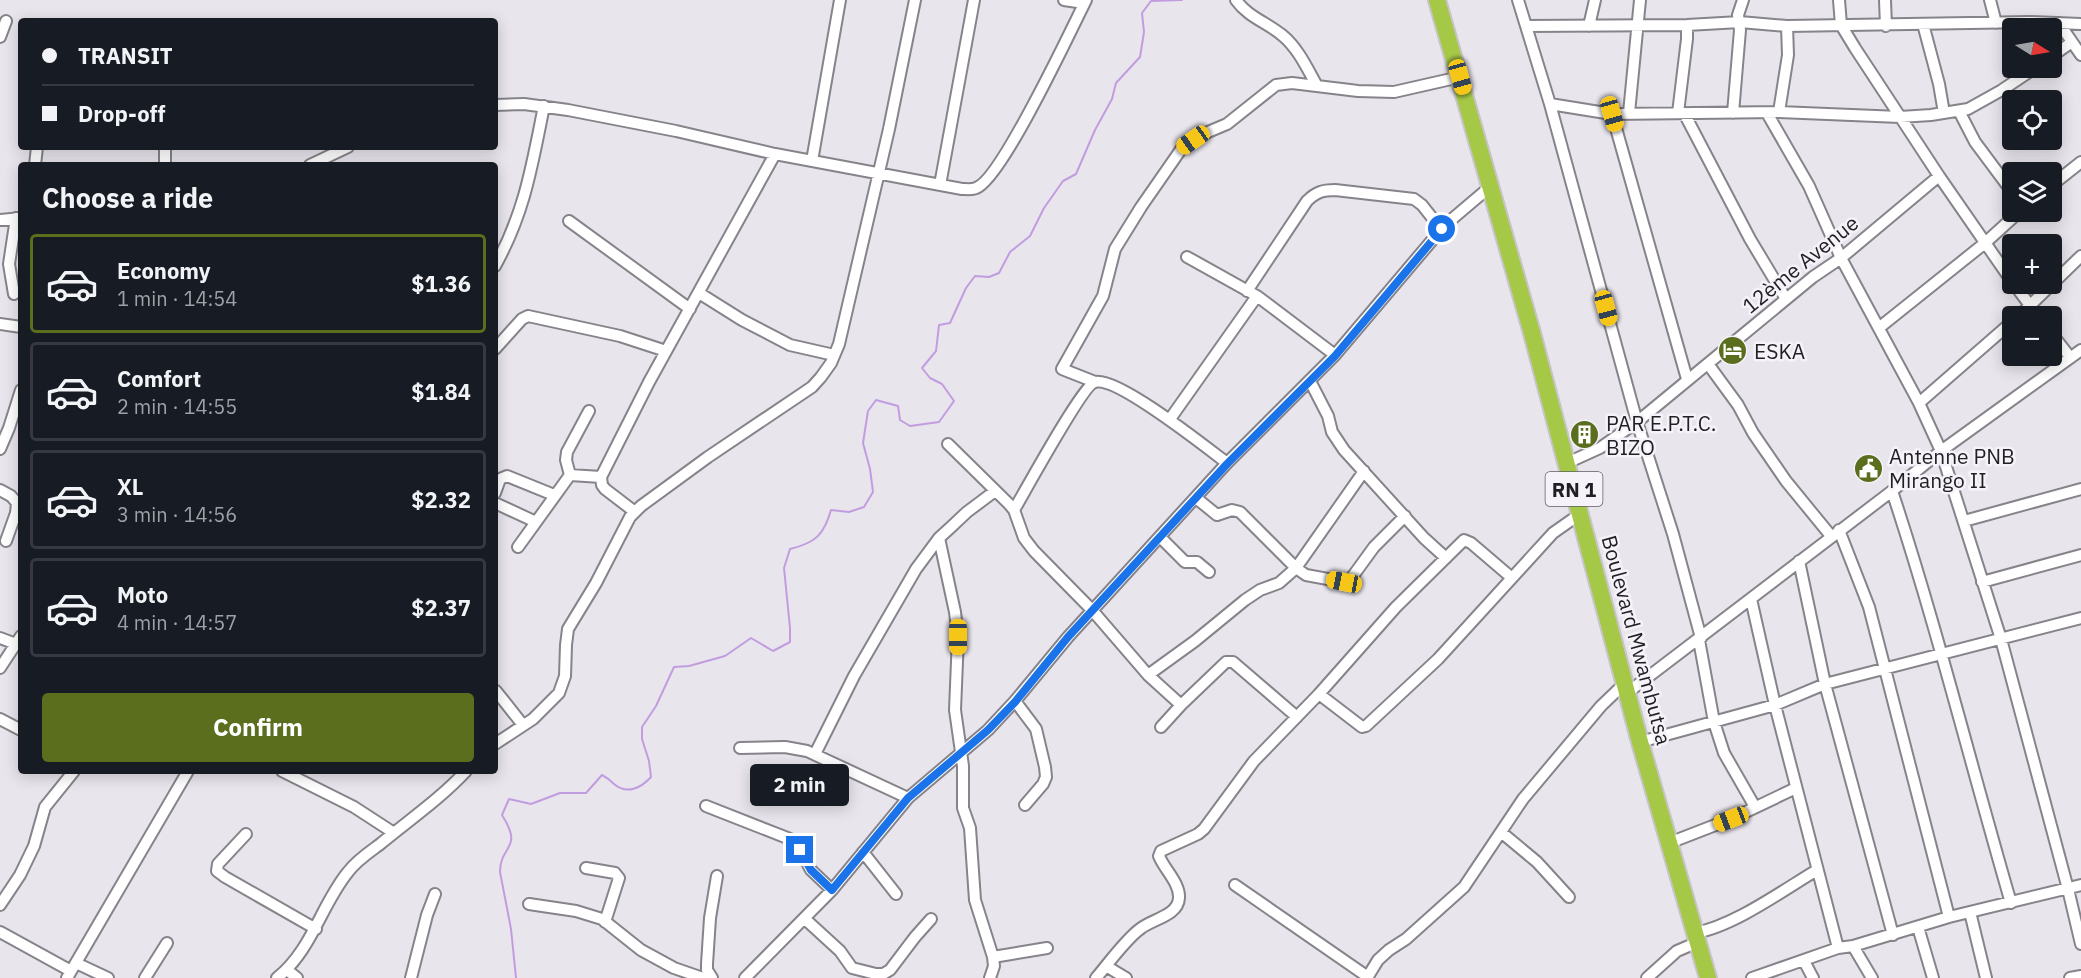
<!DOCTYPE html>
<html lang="en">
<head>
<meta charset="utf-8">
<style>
	:root { --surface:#171b24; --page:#20242c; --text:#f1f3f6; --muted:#9ea1a6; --line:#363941; --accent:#5a6e1d }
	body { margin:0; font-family:"IBM Plex Sans",sans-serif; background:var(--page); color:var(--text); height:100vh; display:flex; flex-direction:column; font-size:22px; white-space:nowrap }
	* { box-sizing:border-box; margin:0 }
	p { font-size:20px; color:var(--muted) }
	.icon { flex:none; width:33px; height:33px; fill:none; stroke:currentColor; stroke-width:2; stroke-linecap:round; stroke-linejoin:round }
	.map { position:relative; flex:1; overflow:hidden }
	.sheet { position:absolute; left:18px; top:162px; width:480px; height:612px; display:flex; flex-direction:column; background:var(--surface); border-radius:6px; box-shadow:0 3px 15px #0003 }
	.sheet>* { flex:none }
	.top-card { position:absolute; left:18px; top:18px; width:480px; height:132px; border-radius:6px; box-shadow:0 3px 15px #0003; display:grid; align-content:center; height:132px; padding:0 24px; background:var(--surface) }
	.needle { width:39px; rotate:101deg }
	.fabs { position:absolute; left:2002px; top:18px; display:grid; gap:12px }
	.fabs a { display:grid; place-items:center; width:60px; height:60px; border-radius:6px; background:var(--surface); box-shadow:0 3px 15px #0003; font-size:30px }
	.end { position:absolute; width:27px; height:27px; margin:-14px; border:8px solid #1a73e8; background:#fff; box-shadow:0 0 0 3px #fff }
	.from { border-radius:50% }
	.bubble { position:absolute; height:42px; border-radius:6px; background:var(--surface); box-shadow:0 3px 15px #0003; font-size:20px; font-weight:700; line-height:42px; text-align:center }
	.car { position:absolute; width:18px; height:36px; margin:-18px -9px; border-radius:8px; box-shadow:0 0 4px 2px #0007; background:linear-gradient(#f5c518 24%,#345 0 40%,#f5c518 0 76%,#345 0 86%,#f5c518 0) }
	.top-card b { display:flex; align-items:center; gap:21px; height:57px; font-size:22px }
	.top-card b+b { border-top:2px solid var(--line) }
	.top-card i { width:15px; height:15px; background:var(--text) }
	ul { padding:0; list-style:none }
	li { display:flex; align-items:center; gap:18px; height:99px; margin:0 12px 9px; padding:0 12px; border:3px solid var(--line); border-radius:6px }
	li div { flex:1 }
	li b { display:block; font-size:22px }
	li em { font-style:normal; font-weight:700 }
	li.selected { border-color:var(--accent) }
	li>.icon { width:54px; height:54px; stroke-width:1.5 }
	h2 { padding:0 24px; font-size:27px; line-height:72px }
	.action { display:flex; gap:12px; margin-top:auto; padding:12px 24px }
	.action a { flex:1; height:69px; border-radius:6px; background:var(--accent); color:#fff; font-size:24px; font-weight:700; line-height:69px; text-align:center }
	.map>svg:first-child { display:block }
</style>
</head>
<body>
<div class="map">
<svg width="2081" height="978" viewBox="0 0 2081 978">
	<rect width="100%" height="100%" fill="#e9e5ed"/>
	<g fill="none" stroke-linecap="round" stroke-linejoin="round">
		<path stroke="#c19ddf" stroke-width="2" d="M516,978L511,929L500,872C500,844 524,850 502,815L509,799L531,804L560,793H586L602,775C608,778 610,780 614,784C627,795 641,788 651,777L649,761L642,739V727L656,706L674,667L689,666L725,656L751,638L773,651L790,642V628L784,568L790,549C815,543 824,535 831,510L849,512L864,507L873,492L870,469L863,443L868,411L876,400L898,406L900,420L910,426L939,422L954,401L942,384L930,378L922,368L936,351L939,325L950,323L966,288L975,276L989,277L999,273L1010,252L1030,236L1044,208L1063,181L1076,174L1095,130L1112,99L1116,83L1140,57L1144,32L1142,13L1151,1L1182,0"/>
		<defs>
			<path id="minor" d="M1064,0L1084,3
				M1236,0C1248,17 1266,22 1282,35C1298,48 1307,68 1317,86
				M1518,0L1550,104L1637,422L1673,534L1701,638
				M1839,0L1841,25L1855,48L1939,176L2013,283
				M1885,0L1886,26
				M1990,0L1996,23
				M2059,23L2081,55
				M1923,24L1939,84L1944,113
				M1526,26L1687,25L1740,22L1787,26L2030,22L2081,24
				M1589,26L1595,0
				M0,37L6,21
				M2052,56L2072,42
				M1550,104L1612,114L1779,112L1900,117L1931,115L1968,109L2002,90L2035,68
				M495,105L524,104L568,110L676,131L775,154L962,189C966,189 972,190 976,188C1001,180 1071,30 1086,0
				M1959,111L1975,142L2013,193
				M1779,112L1788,55L1787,26
				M1629,113L1640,0
				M1678,113L1687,39V25
				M1684,113L1750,239L1786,299
				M1733,113L1740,30L1738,15L1743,0
				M1767,113L1809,186L1841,258L1919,403L1941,451L2001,639L2068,889L2081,944
				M1612,114L1687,379
				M812,161L840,0
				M35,165L37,147
				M165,165V147
				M310,165L348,147
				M940,185L974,0
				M2052,185L2081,162
				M0,220L21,218
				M569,221L690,309
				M1187,257L1257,296L1335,355
				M495,266C525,212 532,165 544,106
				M2014,284L2038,316
				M1247,291L1307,201C1316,192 1323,190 1335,190L1414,199L1422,205L1441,229
				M699,293L742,320L790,345L834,355
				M14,294L9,264L16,218
				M2019,316L2081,256
				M0,324L21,327
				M1880,327L1985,243L2019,212
				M2052,334L2070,357
				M495,349L522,319L528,316L620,336L666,351
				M1708,364L1738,405L1753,433L1786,481L1831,536
				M1310,381L1328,416L1332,432L1344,450L1424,538L1446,558
				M1095,382L1062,369L1103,296L1115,249L1141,207L1182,148L1208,132L1227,124L1276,85L1292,83L1358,91L1394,92L1460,77
				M1919,403L2013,321
				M1170,419L1257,296
				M948,444L1009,504L1014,510L1024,538L1034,551L1092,610L1148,675L1181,705
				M0,449L9,428L21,390
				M1567,463L1600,448L1637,422L1813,277L1841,258L1939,176
				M570,475L566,460L567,452L589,411
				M0,490L11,496L17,503L16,513L6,541
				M1892,491C1937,627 1971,766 2011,903
				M495,493L500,479L507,476L554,495
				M1196,498L1217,515L1232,510L1240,512L1296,568L1306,575L1344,582L1350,580L1374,547L1405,516
				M495,503L536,522
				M1014,510C1024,493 1083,385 1095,382C1117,376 1207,448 1227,463
				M635,512L605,489L602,485L601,477L649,382L775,154
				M1964,521L2081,489
				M1839,530L1869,607L1949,917
				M1160,537L1185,562H1197L1209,572
				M939,538L955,612L958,637L955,710L963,766V808L970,828L975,900L993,957L994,966L990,978
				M518,547L570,475L601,477
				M1799,561L1825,684L1893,935
				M1982,582L2081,555
				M1751,599L1775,705L1838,948
				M0,638L16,644
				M1699,640L1714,722L1724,753L1755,807
				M0,668L21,636
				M1148,675L1195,641L1245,600L1260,590L1279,583L1296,568L1364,471
				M496,691L523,725
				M1627,693L1892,491L1941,451L2081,350
				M1319,694L1362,727L1366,726L1438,659L1553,533L1580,514
				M1015,701L1036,729L1045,767L1046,777L1043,784L1025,805
				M0,719L21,730
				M1161,727L1181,705L1226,662H1233L1297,717
				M1640,742L1775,705L1825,684L2081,618
				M495,744L533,719L559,693L565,676L566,645L568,629L596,583L630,517L641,506L708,457L812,387L821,377L831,363L839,344L889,129L915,0
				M740,748L785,747L807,751L908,798
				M815,754L854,676L916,569L939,538L950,528L967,512L995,491
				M282,771L354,807L394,833
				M706,806L790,839L798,846L811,870L832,890
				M1501,832L1537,862L1569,897
				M246,834L218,864L217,871L225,877L316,929
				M1669,843L1731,819L1796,788
				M863,852L896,894
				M586,868L615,873L619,878L605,922
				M1235,885L1368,977
				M529,904L576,911L602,919L641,950L674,968L703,978
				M0,905L20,875L34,846L45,807L74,771
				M1970,912L1986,978
				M805,919L840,951L852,968L876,974H883L890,970L915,937L931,919
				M1918,927L1933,978
				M0,932L71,971
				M1695,933C1734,926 1782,891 1817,870
				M1853,946L1872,978
				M993,957L1047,948
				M1804,961L1813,978
				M76,963L108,978
				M1106,966L1126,978
				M287,970L297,978
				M67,978L188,771
				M145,978L167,943
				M277,978C312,950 321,905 348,872C356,861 368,853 379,845C409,820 440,799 466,771
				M411,978L427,915L435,894
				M712,978L707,970V964L710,918L717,876
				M745,978L832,890L908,798L988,730L1015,701L1068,637L1227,463L1335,355L1445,225L1491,186
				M1096,978C1108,964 1126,939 1140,929C1152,919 1178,916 1179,898C1180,883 1164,869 1159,856L1161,851L1198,834L1204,829L1254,761L1319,694L1396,607L1464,540L1471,543L1512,578
				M1367,978L1378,960L1389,950L1406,939L1464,887L1523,799L1601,706L1625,683
				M1647,978L1677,951L1698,942
				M1752,978L1838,948L1853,946L1949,917L2081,885
				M2070,978L2081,976"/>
			<path id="highway" d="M1437,0L1532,333L1640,742L1708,978"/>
		</defs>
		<use href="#minor" stroke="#87838a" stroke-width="14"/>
		<use href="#highway" stroke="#c5c5c5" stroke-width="20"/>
		<use href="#minor" stroke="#fff" stroke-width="10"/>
		<use href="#highway" stroke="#a6c847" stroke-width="16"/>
	</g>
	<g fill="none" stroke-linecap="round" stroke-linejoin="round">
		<path stroke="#1a73e8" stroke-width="8" d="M800,850L811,870L832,890L908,798L988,730L1015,702L1068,637L1227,464L1335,356L1442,229"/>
	</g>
	<defs>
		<symbol id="hotel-disc" viewBox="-11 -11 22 22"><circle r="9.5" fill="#5a6e1d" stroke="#f6f2fa"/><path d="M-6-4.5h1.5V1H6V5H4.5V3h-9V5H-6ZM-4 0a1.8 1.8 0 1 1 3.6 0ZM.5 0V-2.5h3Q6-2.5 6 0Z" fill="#fff"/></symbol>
		<symbol id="building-disc" viewBox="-11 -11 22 22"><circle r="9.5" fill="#5a6e1d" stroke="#f6f2fa"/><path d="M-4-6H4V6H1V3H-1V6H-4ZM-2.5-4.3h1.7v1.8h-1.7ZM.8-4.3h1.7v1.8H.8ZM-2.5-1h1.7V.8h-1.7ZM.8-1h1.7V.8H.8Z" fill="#fff"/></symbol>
		<symbol id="civic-disc" viewBox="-11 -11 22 22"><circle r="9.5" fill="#5a6e1d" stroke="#f6f2fa"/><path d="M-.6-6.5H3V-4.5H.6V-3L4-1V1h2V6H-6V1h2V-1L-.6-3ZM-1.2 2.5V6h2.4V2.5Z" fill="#fff"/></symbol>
	</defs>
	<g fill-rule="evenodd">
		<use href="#hotel-disc" x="1716" y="334" width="33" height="33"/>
		<use href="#building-disc" x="1568" y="418" width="33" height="33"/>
		<use href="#civic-disc" x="1852" y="452" width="33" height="33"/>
	</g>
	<g text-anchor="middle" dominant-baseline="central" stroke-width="5" stroke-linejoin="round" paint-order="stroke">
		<rect fill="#f6f2fa" stroke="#605e62" stroke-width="1.5" x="1545.5" y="472" width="57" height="34" rx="4.5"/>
		<g font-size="20" font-weight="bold" fill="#201f21">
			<text x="1574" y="489">RN 1</text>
		</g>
		<g font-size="21" fill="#201f21" stroke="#f6f2fa">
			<text transform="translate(1800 264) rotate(-39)">12ème Avenue</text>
			<text transform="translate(1637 640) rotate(75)">Boulevard Mwambutsa</text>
		</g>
		<g font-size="21" fill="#201f21" stroke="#f6f2fa" text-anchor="start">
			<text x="1754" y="351">ESKA</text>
			<text x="1606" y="423">PAR E.P.T.C.<tspan x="1606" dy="24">BIZO</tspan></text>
			<text x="1889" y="456">Antenne PNB<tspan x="1889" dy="24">Mirango II</tspan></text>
		</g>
	</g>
</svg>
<div class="fabs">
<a><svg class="needle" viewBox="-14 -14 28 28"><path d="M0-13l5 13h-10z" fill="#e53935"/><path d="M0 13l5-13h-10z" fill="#9ea1a6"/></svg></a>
<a><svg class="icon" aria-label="locate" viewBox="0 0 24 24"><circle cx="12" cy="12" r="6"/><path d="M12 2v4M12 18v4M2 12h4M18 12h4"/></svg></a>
<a><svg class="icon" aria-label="layers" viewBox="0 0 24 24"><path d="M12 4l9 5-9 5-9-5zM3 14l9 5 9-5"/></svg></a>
<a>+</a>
<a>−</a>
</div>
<i class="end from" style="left:1442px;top:229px"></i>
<i class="end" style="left:800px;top:850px"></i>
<div class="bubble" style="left:750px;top:764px;width:99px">2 min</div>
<i class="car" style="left:1460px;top:77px;rotate:164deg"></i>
<i class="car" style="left:1612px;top:114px;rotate:164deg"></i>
<i class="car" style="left:1193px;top:140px;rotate:235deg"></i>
<i class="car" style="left:1606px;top:308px;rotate:165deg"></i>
<i class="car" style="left:1344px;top:582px;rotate:281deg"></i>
<i class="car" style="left:958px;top:637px;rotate:180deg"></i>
<i class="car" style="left:1731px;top:819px;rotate:249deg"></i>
<div class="top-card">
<b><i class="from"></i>TRANSIT</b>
<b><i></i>Drop-off</b>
</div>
<section class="sheet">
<h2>Choose a ride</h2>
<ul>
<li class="selected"><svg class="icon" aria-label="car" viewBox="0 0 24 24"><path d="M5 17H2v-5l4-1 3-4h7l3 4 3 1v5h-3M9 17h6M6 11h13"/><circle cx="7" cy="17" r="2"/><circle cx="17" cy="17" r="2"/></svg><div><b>Economy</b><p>1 min · 14:54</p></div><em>$1.36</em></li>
<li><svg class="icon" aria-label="car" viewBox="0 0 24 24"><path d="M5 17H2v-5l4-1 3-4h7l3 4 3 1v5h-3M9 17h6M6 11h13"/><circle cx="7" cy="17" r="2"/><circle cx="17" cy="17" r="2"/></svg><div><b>Comfort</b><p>2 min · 14:55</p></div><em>$1.84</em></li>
<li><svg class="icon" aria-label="car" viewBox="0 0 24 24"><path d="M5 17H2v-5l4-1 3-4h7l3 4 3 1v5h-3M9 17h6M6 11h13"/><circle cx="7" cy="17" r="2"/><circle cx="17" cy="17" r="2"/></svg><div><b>XL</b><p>3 min · 14:56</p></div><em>$2.32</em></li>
<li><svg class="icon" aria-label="car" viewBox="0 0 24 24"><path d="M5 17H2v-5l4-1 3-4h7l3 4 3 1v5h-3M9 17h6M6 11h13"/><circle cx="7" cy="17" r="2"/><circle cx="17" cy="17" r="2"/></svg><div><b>Moto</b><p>4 min · 14:57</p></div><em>$2.37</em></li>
</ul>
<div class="action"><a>Confirm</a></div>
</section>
</div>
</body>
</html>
